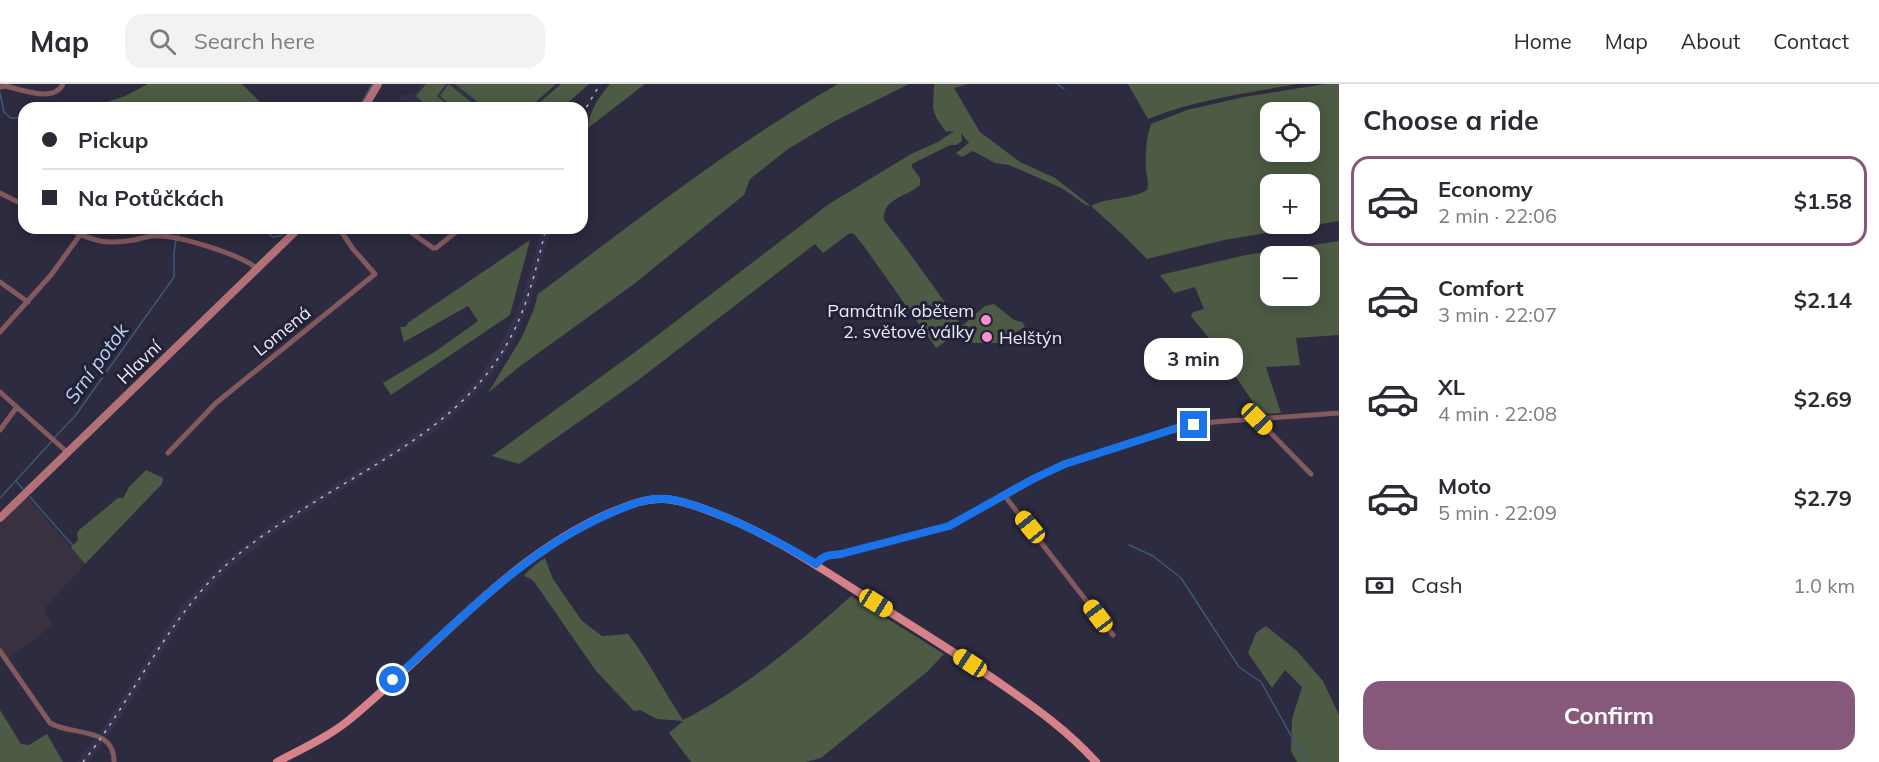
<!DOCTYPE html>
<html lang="en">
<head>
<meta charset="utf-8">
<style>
	:root { --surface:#fff; --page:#f2f2f3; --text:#2b2b33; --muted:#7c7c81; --line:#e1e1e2; --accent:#86587a }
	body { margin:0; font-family:Mulish,sans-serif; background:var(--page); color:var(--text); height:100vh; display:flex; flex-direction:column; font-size:22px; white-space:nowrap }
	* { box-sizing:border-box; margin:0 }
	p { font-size:20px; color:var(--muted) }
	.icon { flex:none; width:33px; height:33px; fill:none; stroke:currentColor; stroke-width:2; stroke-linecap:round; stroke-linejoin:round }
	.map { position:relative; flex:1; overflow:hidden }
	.sheet { display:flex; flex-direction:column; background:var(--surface); width:540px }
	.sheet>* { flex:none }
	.top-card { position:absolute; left:18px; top:18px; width:570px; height:132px; border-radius:18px; box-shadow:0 3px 15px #0003; display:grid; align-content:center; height:132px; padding:0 24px; background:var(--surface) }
	.tools { position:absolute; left:1260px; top:18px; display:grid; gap:12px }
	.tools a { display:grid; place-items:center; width:60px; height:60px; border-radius:12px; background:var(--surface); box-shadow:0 3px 15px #0003; font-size:30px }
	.end { position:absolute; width:27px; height:27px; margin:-14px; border:8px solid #1a73e8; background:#fff; box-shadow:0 0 0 3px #fff }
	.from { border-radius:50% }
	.bubble { position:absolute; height:42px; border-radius:18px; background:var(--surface); box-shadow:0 3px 15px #0003; font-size:20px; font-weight:700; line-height:42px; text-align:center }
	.car { position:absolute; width:18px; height:36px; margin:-18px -9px; border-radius:8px; box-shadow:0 0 4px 2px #0007; background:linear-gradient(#f5c518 24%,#345 0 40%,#f5c518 0 76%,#345 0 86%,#f5c518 0) }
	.top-card b { display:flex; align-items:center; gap:21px; height:57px; font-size:22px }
	.top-card b+b { border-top:2px solid var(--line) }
	.top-card i { width:15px; height:15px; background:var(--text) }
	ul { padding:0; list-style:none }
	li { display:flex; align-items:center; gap:18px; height:90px; margin:0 12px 9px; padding:0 12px; border:3px solid transparent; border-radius:18px }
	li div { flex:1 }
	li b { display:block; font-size:22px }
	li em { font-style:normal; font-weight:700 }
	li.current { border-color:var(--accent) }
	li>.icon { width:54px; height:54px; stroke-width:1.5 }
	h2 { padding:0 24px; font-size:27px; line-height:72px }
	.pay { display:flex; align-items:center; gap:15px; height:66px; padding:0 24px; font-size:22px }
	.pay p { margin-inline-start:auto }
	.cta { display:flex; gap:12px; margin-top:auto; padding:12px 24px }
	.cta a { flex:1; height:69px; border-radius:18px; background:var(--accent); color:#fff; font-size:24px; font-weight:700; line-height:69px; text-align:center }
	header { display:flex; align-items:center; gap:36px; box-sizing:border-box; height:84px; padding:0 30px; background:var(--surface); border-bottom:2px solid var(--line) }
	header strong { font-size:28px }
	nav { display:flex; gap:33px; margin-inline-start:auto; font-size:21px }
	.search { width:420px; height:54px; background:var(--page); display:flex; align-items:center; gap:15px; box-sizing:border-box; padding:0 21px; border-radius:18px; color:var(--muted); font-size:22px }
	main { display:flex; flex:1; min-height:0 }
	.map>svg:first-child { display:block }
</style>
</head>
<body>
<header>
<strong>Map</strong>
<div class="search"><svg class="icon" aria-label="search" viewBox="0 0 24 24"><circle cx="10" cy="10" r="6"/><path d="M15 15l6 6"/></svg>Search here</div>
<nav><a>Home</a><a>Map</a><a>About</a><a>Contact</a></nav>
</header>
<main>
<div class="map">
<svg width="1339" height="678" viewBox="0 0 1339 678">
	<rect width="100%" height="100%" fill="#2c2b3f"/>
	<path fill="#3a3140" d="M27,413L85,480L45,524L47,532L53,541L8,575L0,563V440Z"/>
	<path fill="#33314c" d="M421,0H455L485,24H393L403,11L415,10Z
		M542,144H551L530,218L514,255L497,283L485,299L460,326L431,350L277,447L229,485L187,530L110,649L89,678H77L103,644L180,524L223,478L272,440L426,343L454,319L478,294L497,266L516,230L529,193Z"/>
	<path fill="#4d5b44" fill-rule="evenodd" d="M148,0H242L263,21L261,24H101L100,22L101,20L125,12Z
		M426,0H446L437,12L451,24H429L416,12Z
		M455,0H556L529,24H485Z
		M561,0H589L562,24H533Z
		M610,0H645L588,44C589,27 599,13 610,0Z
		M838,0H909L833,38L788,65L750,95L744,111L634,200L519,283L488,309L522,253L534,225L538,210C636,137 732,61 838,0Z
		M934,0H968L954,4L980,48L1020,78L1055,94L1091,122C1108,113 1130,116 1147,106C1149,99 1147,94 1146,86C1145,73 1146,53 1151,40L1187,26L1244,13L1325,0H1339V137L1224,156L1147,175L1123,151L1091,122L1084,120L1065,106L1048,98L1009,81L995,79L973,67L962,73L956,69L969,59L961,49L962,57L956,61H950L912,80V83L920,94V101C907,113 882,114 884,136L908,167L962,242L985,222L994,220L1014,236L1022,238L1025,243L998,259H973L963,245L936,264L863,161L854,150L850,149L823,169L815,160L637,297L519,380L492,372L646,260L829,120L911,70L938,58L954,47L946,48L937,35L933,25ZM1270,28H1310V68H1270ZM1270,100H1310V140H1270Z
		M1128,0H1296C1246,10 1196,15 1148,35Z
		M448,1H450L471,18L469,24H455L440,12Z
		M530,156L510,231L391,311L383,299L436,267L478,237L468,222L404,258L400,243H405L409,238Z
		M1339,157V251L1296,254L1300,281L1266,283L1281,329L1261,330L1215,262L1191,232L1193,228L1204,225L1195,203L1174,209L1160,191L1246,171ZM1270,172H1310V212H1270Z
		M146,386L163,394L162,400L85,480L71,463L78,456L77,450L79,446L118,414H123L129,403Z
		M545,474L553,495L582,537L602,552L628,550C649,577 664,608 683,636C745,604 799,559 851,512L944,570L928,587L821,674L806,678H691L669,649L683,637L657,635L640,626L634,627L596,587L535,499L531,495L524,492C526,488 541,476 545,474Z
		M1266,542L1297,567L1323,597L1339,631V678H1297L1291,667L1292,635L1302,603L1285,586L1272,604L1248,569L1256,549Z
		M0,626L21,660L29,661L47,650L63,678H0Z"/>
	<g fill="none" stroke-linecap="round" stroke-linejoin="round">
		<path stroke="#3c5979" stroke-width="1.5" d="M1057,0L1064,5
			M0,9L4,28L11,34H24
			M359,24L372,0
			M148,144L149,145
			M263,144L273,153L281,152L289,144
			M55,353L75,332L174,193C174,177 172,157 182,144
			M16,397L23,405
			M30,413L74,463
			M0,414L52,357
			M1129,461L1153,472L1181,494L1239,583L1261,598L1306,678"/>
		<path stroke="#83595d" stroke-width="5" d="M0,3L6,2C23,6 54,19 63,0
			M0,109L24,121
			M67,144C92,157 106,161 134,156C142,154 152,151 161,152C182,153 243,171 257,185
			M405,144L433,164H436L461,144
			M0,198L28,218
			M0,248L51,191L80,151
			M0,308L67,368
			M1257,335L1311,390
			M0,346L17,323
			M168,369L216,319L375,190L353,165L339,144
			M1004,411L1113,551
			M816,480L824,472L841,470L949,442L1033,395L1065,380L1174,345L1214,338L1339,329
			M0,567L50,639C71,652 115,642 114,678"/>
		<path stroke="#b27177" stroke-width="8" d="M364,24L378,0
			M0,434L299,144"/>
		<path stroke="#d7828b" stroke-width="8" d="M277,678C302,665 328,653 349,636C435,565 508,472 612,428C629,421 646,414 664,415C681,416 697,422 712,428C767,448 814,480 863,511C910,541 958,570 1004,602C1037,625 1069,648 1096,678"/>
		<path stroke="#bbbaca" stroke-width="1.5" stroke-dasharray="3 6" stroke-linecap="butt" d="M582,31L600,0
			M83,678C133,615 165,539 224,483C254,455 289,434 324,412C404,363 483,324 521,231C532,203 539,173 546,144"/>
	</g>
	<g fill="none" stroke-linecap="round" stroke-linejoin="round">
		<path stroke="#1a73e8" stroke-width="8" d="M393,596C462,534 527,464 613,428C630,421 647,413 666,415C681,416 696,422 710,427C747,441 781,459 816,480C823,471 831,471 841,470L949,442L1033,395L1065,380L1174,345L1194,341"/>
	</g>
	<g fill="#f690d0" stroke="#222135" stroke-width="2">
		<circle cx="986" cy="236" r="6"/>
		<circle cx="987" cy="253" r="6"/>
	</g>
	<g text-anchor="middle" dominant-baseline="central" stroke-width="6" stroke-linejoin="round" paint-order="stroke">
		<g font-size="18" fill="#e9e9f7" stroke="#222135" text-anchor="end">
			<text x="974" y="226">Památník obětem<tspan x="974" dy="21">2. světové války</tspan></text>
			<text x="999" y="253" text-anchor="start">Helštýn</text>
		</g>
		<g font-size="18" fill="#e9e9f7" stroke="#222135">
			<text transform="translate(282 247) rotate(-39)">Lomená</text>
			<text transform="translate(139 278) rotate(-44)">Hlavní</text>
		</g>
		<g font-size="20" font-style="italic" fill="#b6d3f4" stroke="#222135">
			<text transform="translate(96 279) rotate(-54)">Srní potok</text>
		</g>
	</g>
</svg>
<div class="tools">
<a><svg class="icon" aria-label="locate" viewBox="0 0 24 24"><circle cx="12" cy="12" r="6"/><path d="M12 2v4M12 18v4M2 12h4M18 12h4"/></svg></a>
<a>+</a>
<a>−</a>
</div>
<i class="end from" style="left:393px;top:596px"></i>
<i class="end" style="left:1194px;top:341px"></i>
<div class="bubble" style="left:1144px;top:254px;width:99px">3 min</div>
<i class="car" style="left:1257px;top:335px;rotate:136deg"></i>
<i class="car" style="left:1030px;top:443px;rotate:321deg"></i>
<i class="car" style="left:876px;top:519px;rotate:122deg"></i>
<i class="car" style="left:1098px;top:532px;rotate:323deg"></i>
<i class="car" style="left:970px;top:579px;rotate:303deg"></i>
<div class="top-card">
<b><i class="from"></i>Pickup</b>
<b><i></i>Na Potůčkách</b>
</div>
</div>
<section class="sheet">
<h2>Choose a ride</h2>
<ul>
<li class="current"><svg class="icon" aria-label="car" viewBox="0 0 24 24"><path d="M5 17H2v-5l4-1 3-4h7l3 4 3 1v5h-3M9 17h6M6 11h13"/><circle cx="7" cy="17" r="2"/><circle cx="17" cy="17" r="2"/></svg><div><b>Economy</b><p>2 min · 22:06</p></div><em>$1.58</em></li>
<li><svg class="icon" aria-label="car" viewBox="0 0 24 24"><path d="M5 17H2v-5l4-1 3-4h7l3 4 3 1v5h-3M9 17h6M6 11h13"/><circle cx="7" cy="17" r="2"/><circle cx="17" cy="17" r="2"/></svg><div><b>Comfort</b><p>3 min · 22:07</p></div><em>$2.14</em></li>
<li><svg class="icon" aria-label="car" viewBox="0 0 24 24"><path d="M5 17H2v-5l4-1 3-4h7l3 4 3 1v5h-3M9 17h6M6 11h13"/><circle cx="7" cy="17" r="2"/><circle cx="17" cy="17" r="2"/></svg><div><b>XL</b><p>4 min · 22:08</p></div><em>$2.69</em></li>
<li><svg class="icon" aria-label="car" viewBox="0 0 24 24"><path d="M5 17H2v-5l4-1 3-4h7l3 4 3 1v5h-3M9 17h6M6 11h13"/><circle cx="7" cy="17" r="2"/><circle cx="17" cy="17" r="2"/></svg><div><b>Moto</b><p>5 min · 22:09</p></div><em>$2.79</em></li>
</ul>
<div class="pay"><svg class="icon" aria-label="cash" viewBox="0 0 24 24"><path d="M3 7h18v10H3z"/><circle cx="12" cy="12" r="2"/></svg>Cash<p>1.0 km</p></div>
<div class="cta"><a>Confirm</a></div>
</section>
</main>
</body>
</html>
